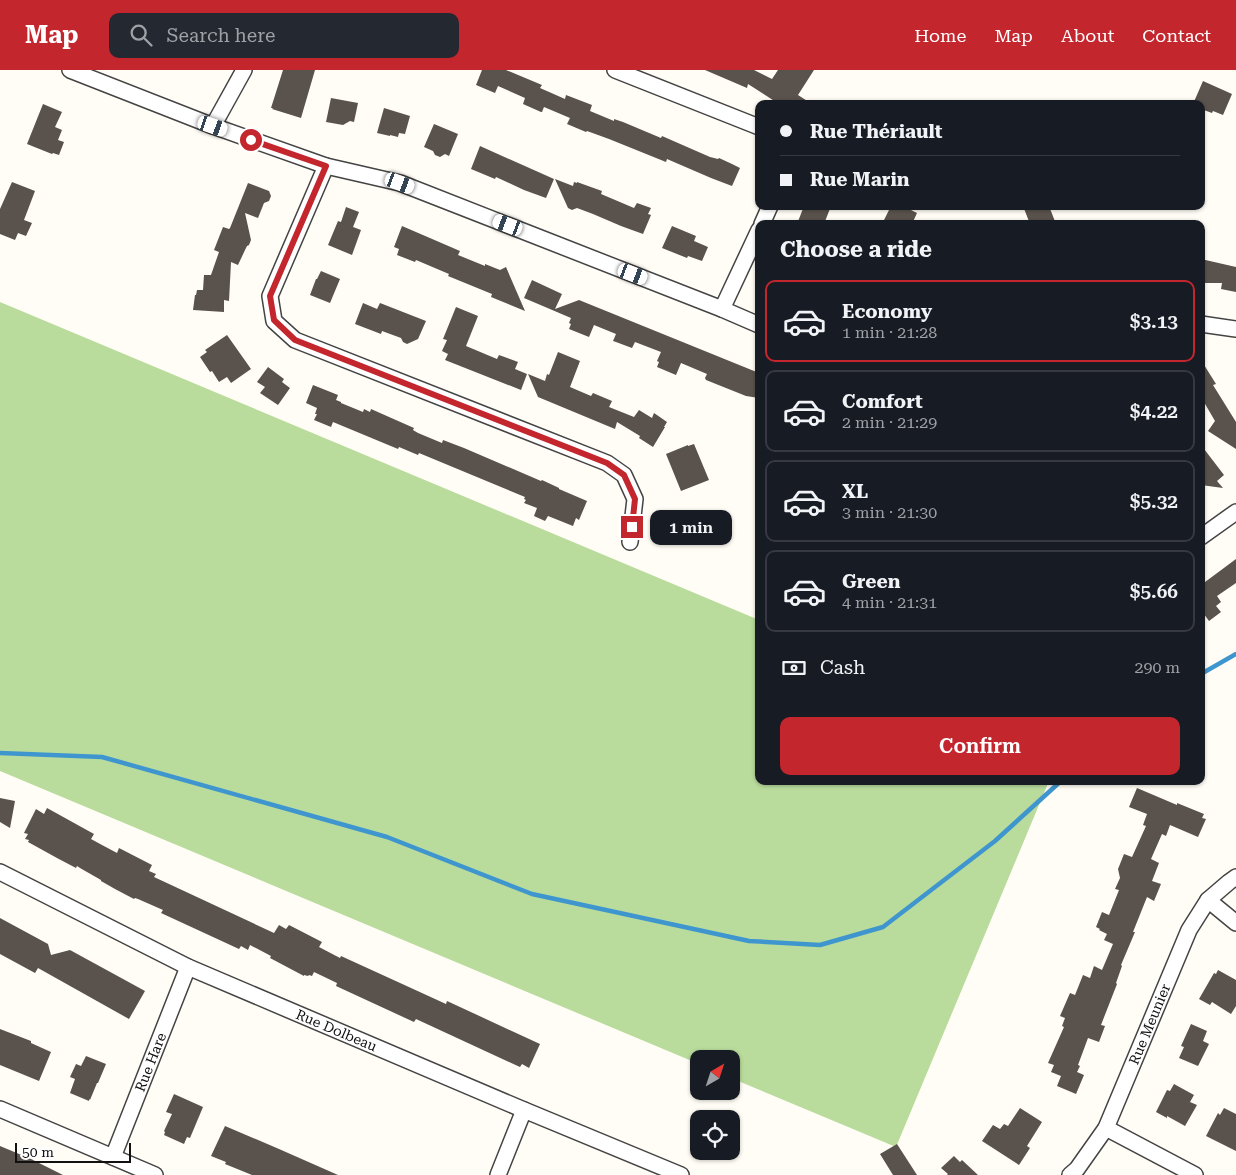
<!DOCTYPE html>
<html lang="en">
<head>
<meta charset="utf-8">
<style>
	:root { --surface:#171b24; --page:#242831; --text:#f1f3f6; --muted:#9ea1a6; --line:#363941; --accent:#c4262e }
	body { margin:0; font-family:"Roboto Serif",serif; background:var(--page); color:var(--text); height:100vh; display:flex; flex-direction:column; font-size:19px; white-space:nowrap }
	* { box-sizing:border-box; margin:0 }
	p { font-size:16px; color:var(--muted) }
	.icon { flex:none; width:28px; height:28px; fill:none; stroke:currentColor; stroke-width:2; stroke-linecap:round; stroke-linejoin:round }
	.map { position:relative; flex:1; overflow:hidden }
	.drawer { position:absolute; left:755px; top:150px; width:450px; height:565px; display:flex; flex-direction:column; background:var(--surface); border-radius:10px; box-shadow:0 1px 4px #0004 }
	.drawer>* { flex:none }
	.banner { position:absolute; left:755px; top:30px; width:450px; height:110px; border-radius:10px; box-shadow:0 1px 4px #0004; display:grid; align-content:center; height:110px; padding:0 25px; background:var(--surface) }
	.needle { width:32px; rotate:39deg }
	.fabs { position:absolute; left:690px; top:980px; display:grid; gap:10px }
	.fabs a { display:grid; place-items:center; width:50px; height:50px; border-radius:10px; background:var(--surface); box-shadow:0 1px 4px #0004; font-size:25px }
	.scale { position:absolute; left:15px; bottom:12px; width:116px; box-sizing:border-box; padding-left:5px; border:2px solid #111; border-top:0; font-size:14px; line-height:18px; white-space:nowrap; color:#111; -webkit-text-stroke:4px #fff; paint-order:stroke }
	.end { position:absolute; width:22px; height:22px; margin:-11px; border:6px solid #c4262e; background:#fff; box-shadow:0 0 0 2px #fff }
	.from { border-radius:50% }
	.bubble { position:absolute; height:35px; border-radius:10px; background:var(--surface); box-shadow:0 1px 4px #0004; font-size:16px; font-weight:600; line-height:35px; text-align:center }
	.car { position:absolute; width:15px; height:30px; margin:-15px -8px; border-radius:6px; box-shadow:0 0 4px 1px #0007; background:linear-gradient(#fff 24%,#345 0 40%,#fff 0 76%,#345 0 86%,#fff 0) }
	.banner b { display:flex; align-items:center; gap:18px; height:48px; font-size:19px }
	.banner b+b { border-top:1px solid var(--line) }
	.banner i { width:12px; height:12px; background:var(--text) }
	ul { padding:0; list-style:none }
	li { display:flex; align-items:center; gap:15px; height:82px; margin:0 10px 8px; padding:0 15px; border:2px solid var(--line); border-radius:10px }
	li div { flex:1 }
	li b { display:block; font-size:19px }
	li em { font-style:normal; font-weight:600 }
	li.on { border-color:var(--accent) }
	li>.icon { width:45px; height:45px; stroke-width:1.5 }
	h2 { padding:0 25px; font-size:22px; line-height:60px }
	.pay { display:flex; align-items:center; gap:12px; height:55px; padding:0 25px; font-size:19px }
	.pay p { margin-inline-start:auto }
	.cta { display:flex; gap:10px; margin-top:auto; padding:10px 25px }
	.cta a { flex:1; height:58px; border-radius:10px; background:var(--accent); color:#fff; font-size:20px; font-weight:600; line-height:58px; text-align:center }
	header { display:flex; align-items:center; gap:30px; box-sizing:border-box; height:70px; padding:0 25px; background:var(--accent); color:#fff }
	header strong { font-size:24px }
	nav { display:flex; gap:28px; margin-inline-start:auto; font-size:18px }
	.search { width:350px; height:45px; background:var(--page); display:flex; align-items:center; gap:12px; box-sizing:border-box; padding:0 18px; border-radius:10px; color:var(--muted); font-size:19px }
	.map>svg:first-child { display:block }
</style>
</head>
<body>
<header>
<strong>Map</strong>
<div class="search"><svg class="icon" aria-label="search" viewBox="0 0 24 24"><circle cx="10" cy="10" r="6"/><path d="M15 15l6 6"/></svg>Search here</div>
<nav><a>Home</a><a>Map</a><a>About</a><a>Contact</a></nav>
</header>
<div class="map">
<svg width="1236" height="1105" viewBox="0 0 1236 1105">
	<rect width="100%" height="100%" fill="#fffdf5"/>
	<path fill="#b9dc9c" d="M0,232L759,550V711H1049L896,1077L731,1008V989H699V994L0,701Z"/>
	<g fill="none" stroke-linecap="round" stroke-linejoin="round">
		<path stroke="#3f96cf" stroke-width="4.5" d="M1201,604L1236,584
			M0,683L102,687L387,767L532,824L749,871L820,875L883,857L995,771L1061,711"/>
	</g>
	<path fill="#5a524d" d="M283,0H315L301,48L272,39L273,38H271Z
		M482,0H506L542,15L540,18L565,29L566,25L592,35L590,41L614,51V49L623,52L661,68L662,66L710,87L718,89L719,88L732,94L740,98L732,116L711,108L667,89L666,92L609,69L587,61L586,62L567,54L570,48L544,37L542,42H541L523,34L525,28L498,16L495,23L476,15Z
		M705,0H754L772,9L778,0H814L798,25L812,34H779L748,14L747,18Z
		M1203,11L1232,24L1223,45L1213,41L1212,43L1201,39V34H1193Z
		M331,28L358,33L354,52L350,51L343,55L326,52Z
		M43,34L62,42L55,57L62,60L58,70L64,72L59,85L53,83L52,84L27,74Z
		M384,38L410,46L405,64L399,63L398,67L390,65V66L377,63Z
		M434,54L458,64L449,86L445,84L440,87L435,85L433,81L424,77Z
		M480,76L554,109L546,128L524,120L496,107L495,109L471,99Z
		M555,109L573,116L574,112L577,113V112L602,121L601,124L634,138L637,133L651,138L648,144L651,145L643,164L621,156L593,144L577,138L572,140L568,138Z
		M12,112L35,121L24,150L32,153L26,166L18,163L15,170L0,164V139Z
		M248,113L269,121L271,126L269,131L264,133L258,148L245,143L251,170L249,175L247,176L245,180L238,195L231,192L229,231L224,230V242L193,240L195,225H196L197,220H203L204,205H211L219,182L214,180L223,157L229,159L230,158Z
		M804,136H831L824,154H797Z
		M891,136H903L917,143L912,154H882Z
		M1023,136H1049L1056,154H1030Z
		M346,137L359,142L353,157L361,160L352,185L328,175L338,151L341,152Z
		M402,156L460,181L458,185L485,196V194L500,200L506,197L525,241L491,227L492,224L448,206L449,204L416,190L415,192L397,185L399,179L394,177Z
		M672,156L696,166L694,171L708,177L702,191L688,186L687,188L662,178Z
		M1201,189L1236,197V222L1221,219L1222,213H1201Z
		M321,201L340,209L330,233L310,225L316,209H317Z
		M532,210L562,224L555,239L579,230L759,303V328L746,326L706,310L705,308L707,304L681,293L676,305L657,297L659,292L657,291L661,282L635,272L632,278L616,272L613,271L616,264L594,255L589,267L569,259L571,254L569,253L571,248L524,228Z
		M363,233L377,239L380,233L426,251L418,269L407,274L403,272L401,268L382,261L381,264L355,254Z
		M456,237L478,246L466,276L497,289L499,285L518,292L515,299L527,304L521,320L445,290L448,284L442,281L447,270L443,269Z
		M227,265L251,299L231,313L227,307L219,312L212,301L210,302L200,287L207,282L205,280Z
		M558,282L580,291L570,317L591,326L593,323L612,331L609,337L634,347L639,340L652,348L654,343L667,352L664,357H665L653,377L639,368L640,366L617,352L615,359L538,327L528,304L545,311L547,304L549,305Z
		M1201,290L1216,314L1213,315L1236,352V379L1208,361L1215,351L1201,327Z
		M268,297L284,309L282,312L290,318L278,335L260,323L265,317L257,312Z
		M313,315L338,325L336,330L341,332V333L363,342L364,339L370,342L371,339L414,358L413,360L418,363L442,373L443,370L464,378L541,411L542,410L559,418V419L587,431L579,450L576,448L573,456L548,446L545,451L534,446L537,438L524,433L526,430L524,429L525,427L419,383L418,385L399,377L398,379L333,352L331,357L314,350L317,344H315L317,338L306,333Z
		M694,374L709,410L681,421L666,384L688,375V376Z
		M1201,375L1224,405L1217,411L1223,418L1201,415Z
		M1236,489V513L1217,526L1221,532L1216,536L1221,542L1209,551L1201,540V515Z
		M1137,718L1177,735V733L1204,744L1202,748L1206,749L1198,767L1170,755L1166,766L1162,764L1151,789L1159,793L1152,811L1161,814L1154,831L1147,827L1133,862H1135L1121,895L1122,896L1116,913L1117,914L1101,955L1105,956L1099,972L1088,968L1078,995L1080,996L1077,1002L1084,1005L1076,1024L1057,1016L1061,1006L1051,1002L1054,995L1048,993L1064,957L1062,956L1065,948L1060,946L1070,923L1075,925L1083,905L1090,908L1094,896L1102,900L1113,874L1104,870L1107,864L1099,860L1100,859L1096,857L1102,842L1109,845L1119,820L1115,819L1120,808L1118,799L1124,784L1132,787L1146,756L1143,755L1147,744L1129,737Z
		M0,728L15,731L10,758L0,752Z
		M47,738L94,764L91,769L102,775L117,783L119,778L152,795L149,801L156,804L154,807L274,863L279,855L286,859L289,855L322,872L319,877L340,888L341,886L446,934L447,931L540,974L529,998L522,994L520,997L416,949L414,952L336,916L337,913L314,902L312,906L309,905L308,906L304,905V906L270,888L271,886L250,875L248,880L241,876L239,879L161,843L163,840L138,829L135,828L134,829L115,819L101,811V810L80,798L77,796L76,798L57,788L28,772L29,770L25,769L28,764L24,763L36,739L44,744Z
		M0,848L48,874L51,885L70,880L145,921L129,949L38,898L35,903L0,884Z
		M1218,900L1236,910V936L1231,944L1212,932L1210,935L1199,929L1214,903L1216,904Z
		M1191,954L1207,961L1203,971L1209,974L1198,996L1179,988L1184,977L1181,976Z
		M0,959L31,971V973L51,982L39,1011L0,995Z
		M86,986L106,994L98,1013H97L90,1030L89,1029V1031L70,1023L75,1009L70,1007L76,994L81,996Z
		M1174,1014L1194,1025L1190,1032L1197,1035L1185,1056L1167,1046V1048L1156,1042L1167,1020L1170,1021Z
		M174,1024L203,1037L190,1068L187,1067L184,1074L164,1065L165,1062L164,1061L172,1044L166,1042Z
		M1020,1038L1042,1052L1027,1076L1030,1078L1019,1095L982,1071L993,1055L1000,1059L1004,1054L1008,1056Z
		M1224,1038L1236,1044V1081L1206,1066L1218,1043L1220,1045Z
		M225,1056L279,1079L338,1105H252L225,1094L226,1092L211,1086Z
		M897,1074L917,1105H893L880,1084Z
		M0,1076L31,1089L63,1105H0Z
		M954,1086L960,1092L962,1090L978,1105H947L948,1104L941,1098Z"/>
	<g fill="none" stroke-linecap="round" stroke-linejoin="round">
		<defs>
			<g id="minor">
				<path d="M70,0L213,56L326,96L400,113L722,239L759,255"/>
				<path d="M615,0L759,57"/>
				<path d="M213,56L244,0"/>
				<path d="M326,96L270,226L274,251L295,270L607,393L624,405L635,429L630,472"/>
				<path d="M762,154L770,136"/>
				<path d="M722,239L759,160"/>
				<path d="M1201,254L1236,259"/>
				<path d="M1201,467L1236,442"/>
				<path id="s1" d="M0,802L188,897L524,1040L681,1105"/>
				<path d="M1208,830L1236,853"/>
				<path d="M0,1039L155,1105"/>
				<path d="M1106,1058L1195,1105"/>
				<path id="s2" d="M113,1087L188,897"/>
				<path d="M498,1105L524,1040"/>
				<path id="s3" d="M1070,1105L1077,1099L1106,1058L1189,860L1208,830L1229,812L1236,807"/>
			</g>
		</defs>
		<use href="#minor" stroke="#444" stroke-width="18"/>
		<use href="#minor" stroke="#fff" stroke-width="15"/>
	</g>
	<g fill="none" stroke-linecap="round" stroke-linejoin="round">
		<path stroke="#c4262e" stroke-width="6" d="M251,70L326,96L270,226L274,250L295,270L607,393L624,405L635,429L632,457"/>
	</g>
	<g text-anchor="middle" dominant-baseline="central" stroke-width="5" stroke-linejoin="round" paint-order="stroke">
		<g font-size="14" fill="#111" stroke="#fff">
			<text stroke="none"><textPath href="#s3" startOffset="172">Rue Meunier</textPath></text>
			<text stroke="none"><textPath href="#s1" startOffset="372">Rue Dolbeau</textPath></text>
			<text stroke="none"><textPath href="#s2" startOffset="102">Rue Hare</textPath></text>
		</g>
	</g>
</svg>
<div class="fabs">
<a><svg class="needle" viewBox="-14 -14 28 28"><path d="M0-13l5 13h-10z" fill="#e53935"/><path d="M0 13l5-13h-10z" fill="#9ea1a6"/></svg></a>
<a><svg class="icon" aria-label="locate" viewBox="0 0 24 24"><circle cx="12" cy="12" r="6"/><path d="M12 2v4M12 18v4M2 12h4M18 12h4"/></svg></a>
</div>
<div class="scale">50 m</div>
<i class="end from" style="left:251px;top:70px"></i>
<i class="end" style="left:632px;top:457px"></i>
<div class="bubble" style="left:650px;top:440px;width:82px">1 min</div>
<i class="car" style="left:213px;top:56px;rotate:109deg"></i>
<i class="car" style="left:400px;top:113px;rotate:111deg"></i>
<i class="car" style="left:508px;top:155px;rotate:291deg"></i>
<i class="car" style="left:633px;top:204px;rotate:111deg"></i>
<div class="banner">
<b><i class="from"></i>Rue Thériault</b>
<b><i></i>Rue Marin</b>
</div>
<section class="drawer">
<h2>Choose a ride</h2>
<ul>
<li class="on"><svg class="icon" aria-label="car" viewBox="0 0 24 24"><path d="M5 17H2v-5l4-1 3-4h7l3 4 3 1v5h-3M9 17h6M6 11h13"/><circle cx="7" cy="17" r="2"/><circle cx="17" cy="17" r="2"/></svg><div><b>Economy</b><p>1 min · 21:28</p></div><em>$3.13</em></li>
<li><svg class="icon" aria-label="car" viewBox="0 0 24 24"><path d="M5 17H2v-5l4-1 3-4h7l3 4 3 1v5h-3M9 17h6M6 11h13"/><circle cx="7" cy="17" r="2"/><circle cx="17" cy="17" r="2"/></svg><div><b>Comfort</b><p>2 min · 21:29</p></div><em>$4.22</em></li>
<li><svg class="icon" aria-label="car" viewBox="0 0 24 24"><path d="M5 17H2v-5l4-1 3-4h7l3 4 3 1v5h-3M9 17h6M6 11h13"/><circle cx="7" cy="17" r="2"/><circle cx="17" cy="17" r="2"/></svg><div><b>XL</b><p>3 min · 21:30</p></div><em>$5.32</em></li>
<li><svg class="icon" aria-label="car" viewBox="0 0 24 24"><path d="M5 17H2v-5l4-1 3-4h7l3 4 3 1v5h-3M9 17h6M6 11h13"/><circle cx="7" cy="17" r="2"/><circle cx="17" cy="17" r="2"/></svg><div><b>Green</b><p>4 min · 21:31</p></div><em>$5.66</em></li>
</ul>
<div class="pay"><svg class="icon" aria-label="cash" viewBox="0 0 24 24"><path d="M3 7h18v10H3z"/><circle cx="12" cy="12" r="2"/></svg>Cash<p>290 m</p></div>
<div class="cta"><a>Confirm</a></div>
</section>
</div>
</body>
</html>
